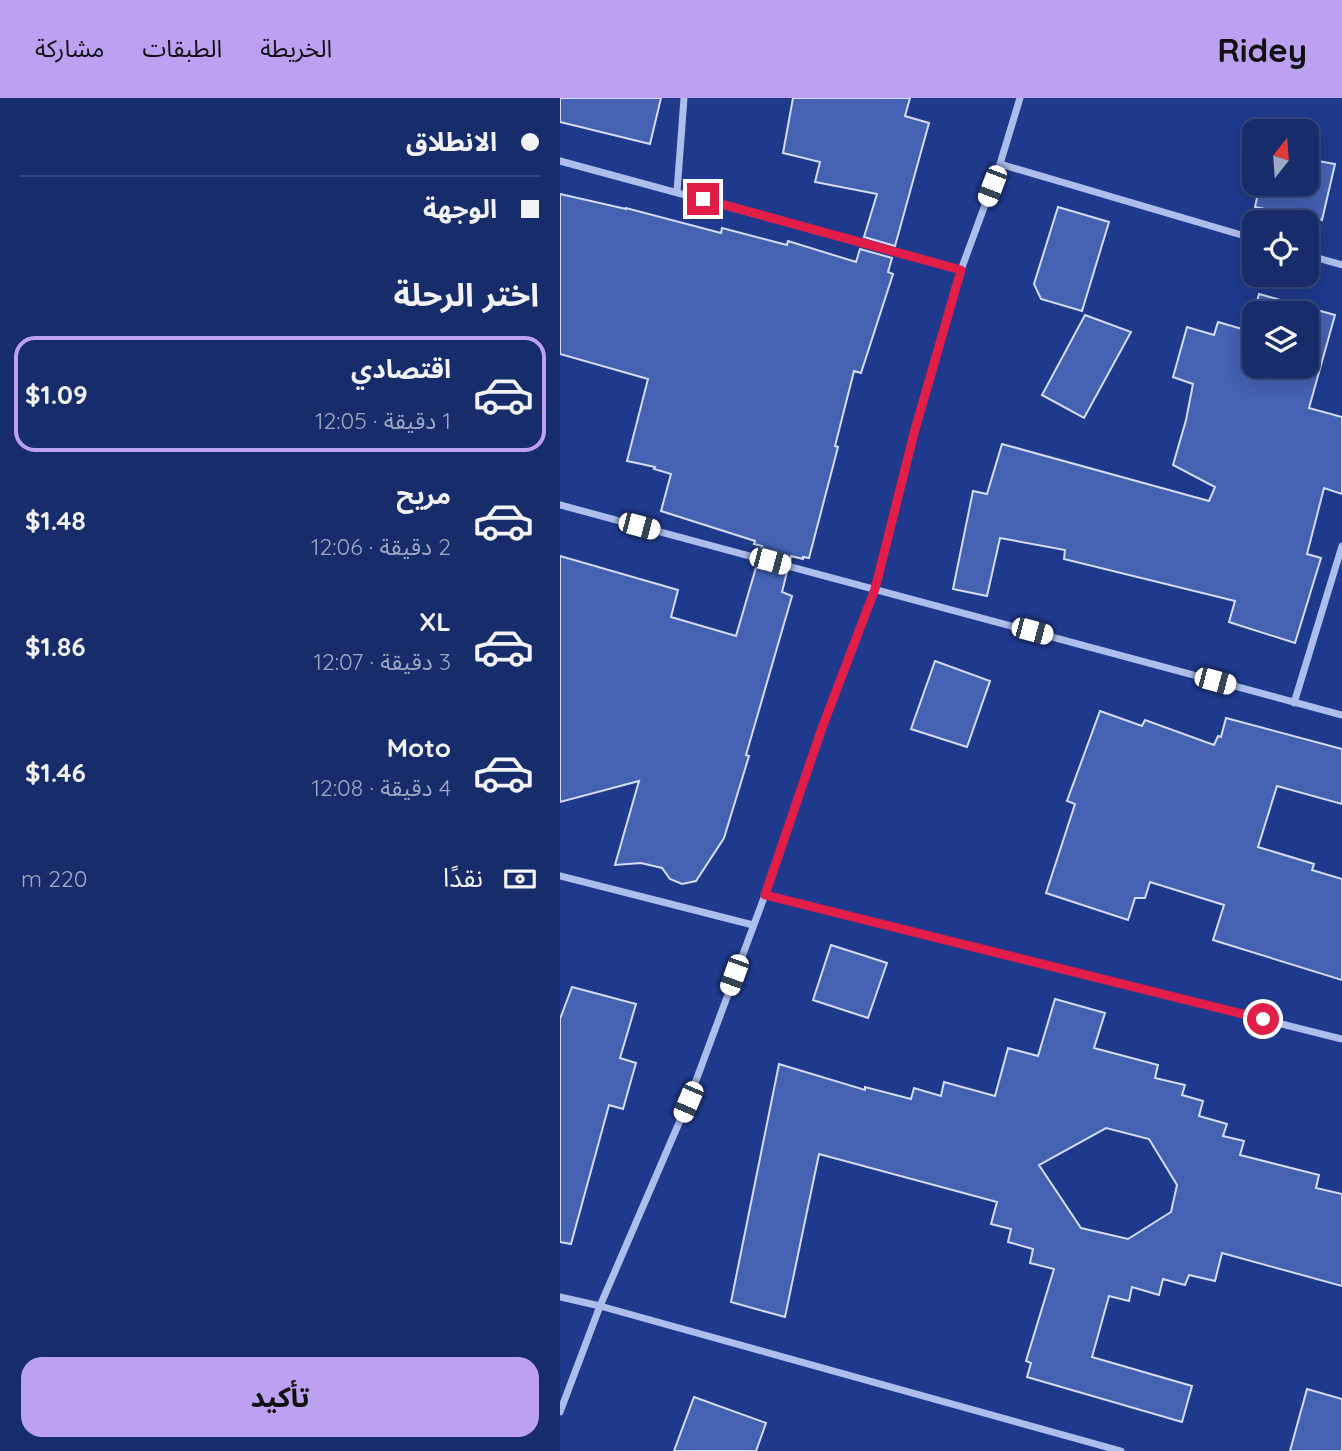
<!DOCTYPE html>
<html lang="ar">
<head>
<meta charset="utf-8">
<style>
	:root { --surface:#172c6a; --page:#243872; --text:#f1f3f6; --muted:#9ea7c1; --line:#36487e; --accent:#bca0f2 }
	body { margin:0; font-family:Quicksand,"Noto Sans Arabic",sans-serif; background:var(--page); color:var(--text); direction:rtl; height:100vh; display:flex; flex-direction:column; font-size:26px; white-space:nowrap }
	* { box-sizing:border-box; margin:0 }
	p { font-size:23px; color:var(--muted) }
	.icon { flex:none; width:38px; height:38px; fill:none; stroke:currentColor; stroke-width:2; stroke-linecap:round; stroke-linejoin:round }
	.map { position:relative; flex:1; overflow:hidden; direction:ltr }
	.sheet { display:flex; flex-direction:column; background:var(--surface); width:560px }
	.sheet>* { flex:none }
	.top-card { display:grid; align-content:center; height:154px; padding:0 21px; background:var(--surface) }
	.needle { width:46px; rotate:17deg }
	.controls { position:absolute; left:682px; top:21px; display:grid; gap:14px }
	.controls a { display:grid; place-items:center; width:77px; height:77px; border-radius:14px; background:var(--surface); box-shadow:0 4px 18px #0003,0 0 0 2px var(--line); font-size:35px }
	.end { position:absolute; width:32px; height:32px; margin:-16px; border:9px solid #e11d48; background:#fff; box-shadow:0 0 0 4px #fff }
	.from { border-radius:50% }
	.car { position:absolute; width:21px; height:42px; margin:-21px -10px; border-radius:9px; box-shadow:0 0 5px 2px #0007; background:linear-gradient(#fff 24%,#345 0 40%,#fff 0 76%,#345 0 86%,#fff 0) }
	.top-card b { display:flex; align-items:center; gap:24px; height:66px; font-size:26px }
	.top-card b+b { border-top:2px solid var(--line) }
	.top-card i { width:18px; height:18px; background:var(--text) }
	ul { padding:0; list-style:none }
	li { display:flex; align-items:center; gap:21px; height:116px; margin:0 14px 10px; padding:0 7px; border:4px solid transparent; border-radius:21px }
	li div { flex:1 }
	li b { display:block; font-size:26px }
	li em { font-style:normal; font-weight:700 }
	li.current { border-color:var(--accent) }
	li>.icon { width:63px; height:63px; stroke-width:1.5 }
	h2 { padding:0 21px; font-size:32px; line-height:84px }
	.pay { display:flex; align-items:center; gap:18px; height:77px; padding:0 21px; font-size:26px }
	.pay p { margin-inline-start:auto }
	.primary-button { display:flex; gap:14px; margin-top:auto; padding:14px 21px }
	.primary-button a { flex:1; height:80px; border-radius:21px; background:var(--accent); color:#111; font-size:28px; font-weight:700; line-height:80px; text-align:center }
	header { display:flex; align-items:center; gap:42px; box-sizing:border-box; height:98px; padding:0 35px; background:var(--accent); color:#111 }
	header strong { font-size:33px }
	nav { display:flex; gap:38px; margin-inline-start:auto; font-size:24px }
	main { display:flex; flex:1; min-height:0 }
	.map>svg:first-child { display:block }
</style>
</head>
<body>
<header>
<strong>Ridey</strong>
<nav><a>الخريطة</a><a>الطبقات</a><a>مشاركة</a></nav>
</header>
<main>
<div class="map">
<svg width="782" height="1353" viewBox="0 0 782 1353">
	<rect width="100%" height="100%" fill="#1f3a8d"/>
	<path fill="#4461b2" stroke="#d3ddf9" stroke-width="2" fill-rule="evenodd" d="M0,0H101L90,46L0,24Z
		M233,0H350L345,18L369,25L335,148L304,139L317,96L255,84L260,64L223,55Z
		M747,61L775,66L762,122L695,109L700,86H747Z
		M0,96L66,111V110L161,135L162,130L227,147L228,143L296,164L300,151L332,160L328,174L333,176L301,275L294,273L275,348L278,349L249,460L243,459V461L231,458L230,463L200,454L202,448L194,446L195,443L101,413L111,376L94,371L95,369L67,363L88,281L0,256Z
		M498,109L549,124L522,213L481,201L474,186Z
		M699,196L775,217L749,310L782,319V396L764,390L747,456L761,460L735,545L669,524L675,503L504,461L505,452L440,440L427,498L393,491L413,393L427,396L442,346L649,403L655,389L613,367L626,322L633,286L613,279L627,229L654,237L658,224L689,233ZM695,215H747V268H695Z
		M525,217L571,234L524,320L482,297Z
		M0,458L118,492L111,519L176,538L197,466L227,474L222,494L232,498L186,657L189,658L164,740L136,783L122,786L110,781L102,770L81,765L55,767L79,683L0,704Z
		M375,563L430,583L407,649L351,631Z
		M540,613L582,628L585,622L654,647L658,638L661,639L666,620L782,651V706L717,688L698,749L754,766L752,772L782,781V882L653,842L664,807L590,784L585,800H575L568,822L486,795L515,706L507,703Z
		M271,847L327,865L308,920L253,902Z
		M12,889L76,906L60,960L76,965L63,1011L49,1007L11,1146L0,1144V921Z
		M495,901L545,915L534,950L598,967L595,980L625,987L622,997L643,1003L639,1018L667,1026L663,1038L684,1043L680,1057L759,1077L756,1090L782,1096V1188L662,1155L655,1183L629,1177L625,1187L603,1181L599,1197L572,1189L569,1203L549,1198L532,1259L632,1288L622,1324L467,1279L471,1265L466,1263L494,1171L470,1165L473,1151L448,1144L451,1131L431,1126L437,1104L259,1056L225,1219L171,1204L219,966L305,992V989L351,1001L354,990L381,998L384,984L435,998L448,950L478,958ZM546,1030L589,1041L617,1087L611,1114L568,1141L521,1130L479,1067Z
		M747,1291L782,1301V1353H730Z
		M134,1299L206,1325L196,1353H114Z"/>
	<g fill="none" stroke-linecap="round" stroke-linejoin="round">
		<path stroke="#adbeec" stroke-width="7" d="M0,63L401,172
			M440,66L695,141
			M117,94L124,0
			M747,157L782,167
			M0,407L782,617
			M734,605L782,448
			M0,778L193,827
			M205,797L782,941
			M0,1199L40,1208L561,1353
			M0,1314L40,1208L128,1004L205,797L262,630L315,491L354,335L401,172L440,66L460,0"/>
	</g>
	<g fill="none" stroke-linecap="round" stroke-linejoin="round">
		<path stroke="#e11d48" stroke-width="9" d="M143,101L401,172L354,335L315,491L262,630L205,797L703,921"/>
	</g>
</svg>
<div class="controls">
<a><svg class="needle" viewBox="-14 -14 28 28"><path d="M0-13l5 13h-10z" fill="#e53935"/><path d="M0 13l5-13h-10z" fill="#9ea7c1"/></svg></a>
<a><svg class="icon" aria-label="locate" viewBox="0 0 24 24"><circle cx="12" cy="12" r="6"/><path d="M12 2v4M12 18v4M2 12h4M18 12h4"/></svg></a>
<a><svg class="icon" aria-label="layers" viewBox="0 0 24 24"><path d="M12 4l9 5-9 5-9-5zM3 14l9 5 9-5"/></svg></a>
</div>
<i class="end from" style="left:703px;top:921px"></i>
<i class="end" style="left:143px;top:101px"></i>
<i class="car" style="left:432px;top:88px;rotate:201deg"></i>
<i class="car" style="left:79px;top:428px;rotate:105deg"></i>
<i class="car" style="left:210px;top:463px;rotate:105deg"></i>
<i class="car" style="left:472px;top:533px;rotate:105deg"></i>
<i class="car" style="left:655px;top:583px;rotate:105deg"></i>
<i class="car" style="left:174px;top:877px;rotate:200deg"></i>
<i class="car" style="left:128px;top:1004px;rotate:203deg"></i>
</div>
<section class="sheet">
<div class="top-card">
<b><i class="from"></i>الانطلاق</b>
<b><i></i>الوجهة</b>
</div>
<h2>اختر الرحلة</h2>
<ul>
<li class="current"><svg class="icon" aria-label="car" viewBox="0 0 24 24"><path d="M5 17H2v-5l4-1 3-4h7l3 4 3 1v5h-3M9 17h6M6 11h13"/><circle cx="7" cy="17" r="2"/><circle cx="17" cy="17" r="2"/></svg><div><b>اقتصادي</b><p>1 دقيقة · 12:05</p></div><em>$1.09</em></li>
<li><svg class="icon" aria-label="car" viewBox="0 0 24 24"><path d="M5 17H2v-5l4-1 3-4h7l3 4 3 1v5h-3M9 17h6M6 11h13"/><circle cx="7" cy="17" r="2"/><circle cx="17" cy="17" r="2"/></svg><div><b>مريح</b><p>2 دقيقة · 12:06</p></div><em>$1.48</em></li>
<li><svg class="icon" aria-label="car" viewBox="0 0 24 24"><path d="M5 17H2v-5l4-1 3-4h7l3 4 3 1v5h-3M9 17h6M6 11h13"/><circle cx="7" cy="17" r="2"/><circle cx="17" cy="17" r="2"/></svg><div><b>XL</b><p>3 دقيقة · 12:07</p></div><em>$1.86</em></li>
<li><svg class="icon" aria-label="car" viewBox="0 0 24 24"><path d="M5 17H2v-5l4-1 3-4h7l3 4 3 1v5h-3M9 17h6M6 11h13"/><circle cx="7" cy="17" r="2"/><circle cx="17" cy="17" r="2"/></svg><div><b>Moto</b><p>4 دقيقة · 12:08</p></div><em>$1.46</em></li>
</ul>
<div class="pay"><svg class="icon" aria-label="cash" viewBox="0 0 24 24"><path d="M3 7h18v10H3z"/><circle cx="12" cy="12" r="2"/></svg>نقدًا<p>220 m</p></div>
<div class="primary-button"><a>تأكيد</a></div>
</section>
</main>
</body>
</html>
